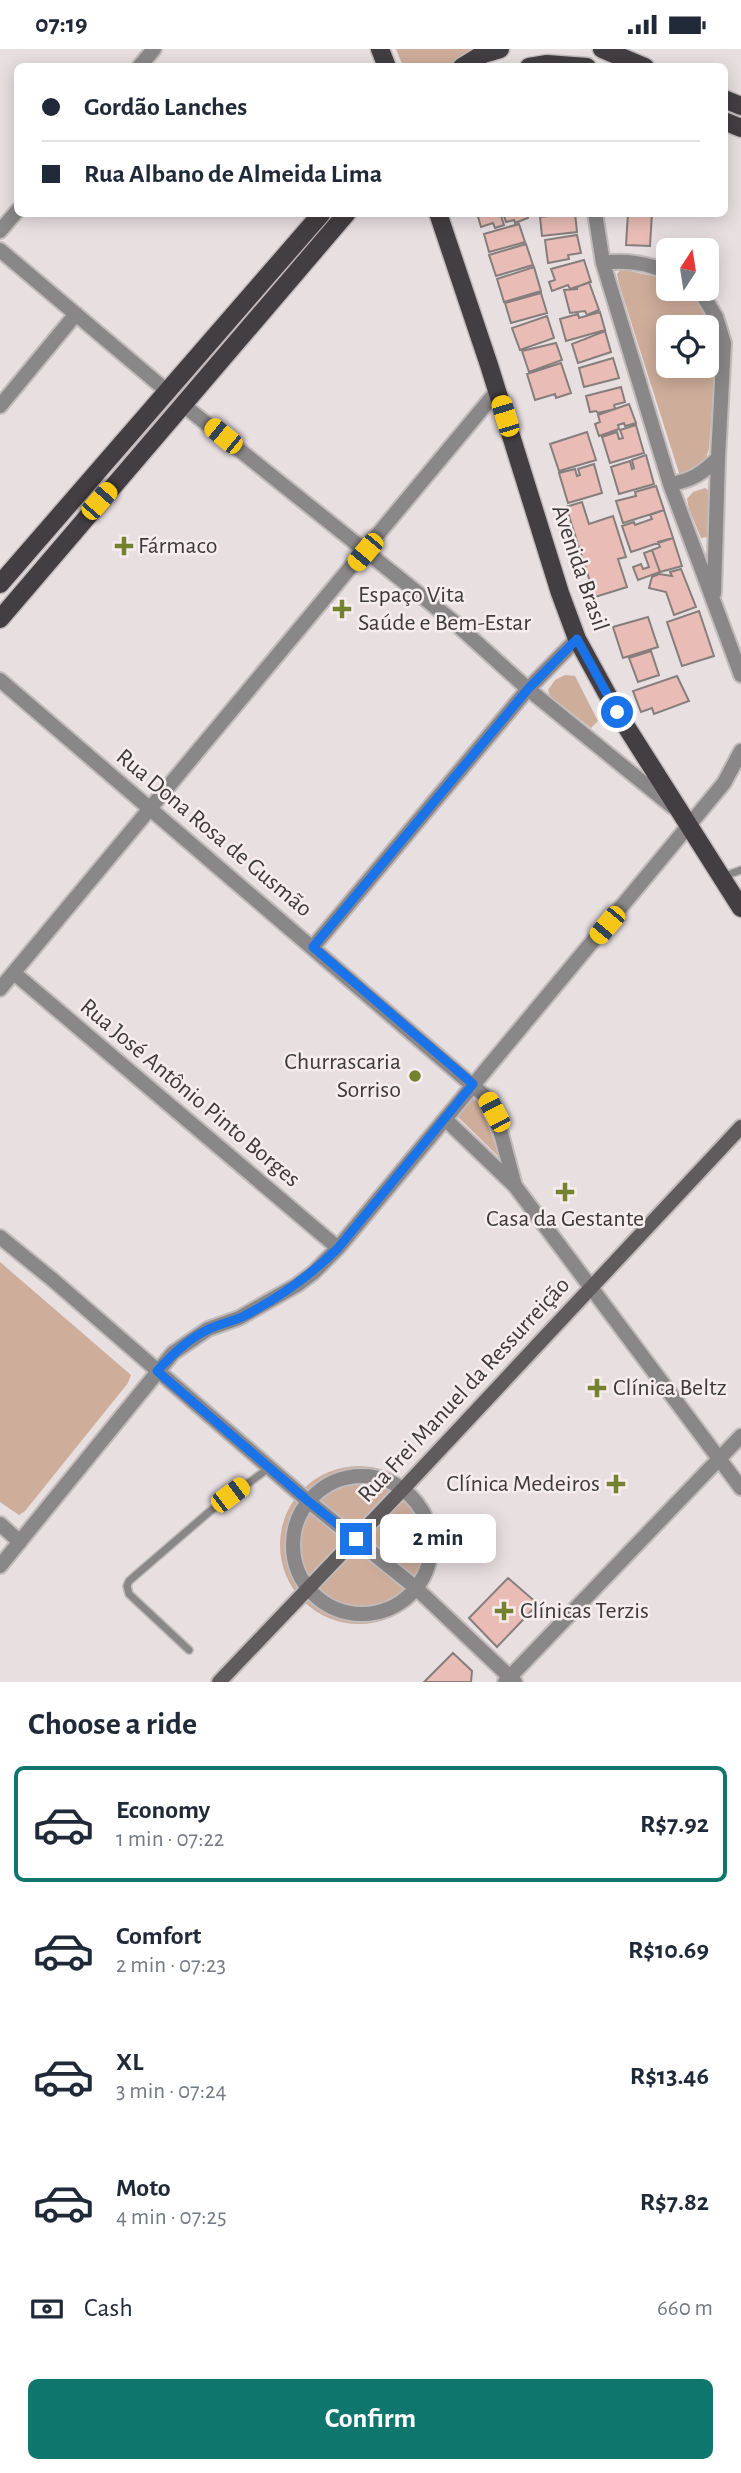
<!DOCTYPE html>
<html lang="en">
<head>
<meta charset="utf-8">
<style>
	:root { --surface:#fff; --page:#f2f2f3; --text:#1f2937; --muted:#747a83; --line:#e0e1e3; --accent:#0f766e }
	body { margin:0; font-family:"Alegreya Sans",sans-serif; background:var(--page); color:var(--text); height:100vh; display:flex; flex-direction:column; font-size:26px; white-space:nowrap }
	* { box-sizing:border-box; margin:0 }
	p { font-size:23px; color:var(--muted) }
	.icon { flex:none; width:38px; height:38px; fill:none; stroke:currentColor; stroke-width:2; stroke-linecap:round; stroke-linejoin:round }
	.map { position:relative; height:1633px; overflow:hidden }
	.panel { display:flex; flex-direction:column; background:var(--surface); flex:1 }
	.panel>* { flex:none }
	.top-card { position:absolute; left:14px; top:14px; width:714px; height:154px; border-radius:10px; box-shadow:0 4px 18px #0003; display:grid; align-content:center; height:154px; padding:0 28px; background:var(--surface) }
	.needle { width:46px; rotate:12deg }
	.buttons { position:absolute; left:656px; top:189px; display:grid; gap:14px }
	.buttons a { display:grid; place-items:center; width:63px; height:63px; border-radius:10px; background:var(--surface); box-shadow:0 4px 18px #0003; font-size:35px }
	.end { position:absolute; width:32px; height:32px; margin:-16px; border:9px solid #1a73e8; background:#fff; box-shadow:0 0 0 4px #fff }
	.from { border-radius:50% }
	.bubble { position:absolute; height:49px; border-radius:10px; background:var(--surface); box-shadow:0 4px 18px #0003; font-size:23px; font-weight:600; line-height:49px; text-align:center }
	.car { position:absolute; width:21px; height:42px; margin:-21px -10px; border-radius:9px; box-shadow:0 0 5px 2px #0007; background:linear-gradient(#f5c518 24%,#345 0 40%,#f5c518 0 76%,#345 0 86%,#f5c518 0) }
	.top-card b { display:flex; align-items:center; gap:24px; height:66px; font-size:26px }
	.top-card b+b { border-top:2px solid var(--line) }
	.top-card i { width:18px; height:18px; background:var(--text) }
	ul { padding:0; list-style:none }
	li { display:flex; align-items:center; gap:21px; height:116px; margin:0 14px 10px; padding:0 14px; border:4px solid transparent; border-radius:10px }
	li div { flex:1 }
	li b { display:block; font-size:26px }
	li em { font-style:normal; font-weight:600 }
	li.selected { border-color:var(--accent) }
	li>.icon { width:63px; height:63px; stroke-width:1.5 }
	h2 { padding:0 28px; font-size:32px; line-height:84px }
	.pay { display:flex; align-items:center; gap:18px; height:77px; padding:0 28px; font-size:26px }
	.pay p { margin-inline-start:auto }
	.button { display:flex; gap:14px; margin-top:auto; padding:14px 28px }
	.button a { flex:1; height:80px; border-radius:10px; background:var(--accent); color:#fff; font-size:28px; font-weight:600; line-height:80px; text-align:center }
	.status { display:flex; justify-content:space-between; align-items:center; height:49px; padding:0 35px; background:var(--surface); direction:ltr }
	.status svg { height:19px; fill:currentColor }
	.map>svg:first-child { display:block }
</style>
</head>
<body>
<div class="status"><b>07:19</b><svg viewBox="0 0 49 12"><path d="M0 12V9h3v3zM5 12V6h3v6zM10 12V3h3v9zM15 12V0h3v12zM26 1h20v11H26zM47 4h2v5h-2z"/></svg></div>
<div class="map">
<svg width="741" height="1633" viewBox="0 0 741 1633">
	<rect width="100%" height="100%" fill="#e8dfe1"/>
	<path fill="#cead9b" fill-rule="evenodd" d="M396,0H487L453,18L403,17Z
		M621,220L657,228L668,234V240L685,241L700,256L714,285L715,321L709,400L704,415L687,428L679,424L619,235L617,225ZM668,278H707V317H668Z
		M705,439L711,443L712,482L708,488L701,489L689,460L687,450L693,443Z
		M565,626L575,627L598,672L591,679L550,647L548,641L555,631Z
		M474,1050L478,1053L502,1111L458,1068L470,1052Z
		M0,1213L131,1326L128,1334L25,1462L19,1466L0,1453Z
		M280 1496a79 79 0 1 1 158 0a79 79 0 1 1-158 0Z"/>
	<path fill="#e9bdb6" stroke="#867e7d" stroke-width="2" d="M477,164H500L504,176L495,179L493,174L481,178Z
		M503,164H526L528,169L515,174L514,171L506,173Z
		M575,164L577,183L542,187L540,168Z
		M628,164H652L650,197L626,196Z
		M519,175L525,193L489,203L484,185Z
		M577,186L581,204L568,206L569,210L548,214L545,191Z
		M526,195L533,216L496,227L489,206Z
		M584,211L591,233L570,240L568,236L552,242L549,233L555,231L551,220Z
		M534,218L541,242L504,253L497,230Z
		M589,233L599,261L587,266L585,262L570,264L564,241L577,240V238Z
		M541,244L547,264L511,274L505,254Z
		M600,263L605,281L566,292L560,270L578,265L579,269Z
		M547,267L554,289L520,301L512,279Z
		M605,282L611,303L578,314L572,295Z
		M556,294L562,311L529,323L522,302Z
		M613,309L619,329L584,338L579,319Z
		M561,314L571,344L556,349L555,345L535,351L527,325Z
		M621,338L625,353L614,356L615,360L598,364L596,362L590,363L586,347Z
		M629,355L636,374L625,377L624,374L618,376L619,380L599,387L595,375L600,373L598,366Z
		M636,376L644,404L610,414L602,388L617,383L619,390L623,389L620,381Z
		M587,383L596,411L559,422L550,395Z
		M646,406L654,435L619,445L611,418L630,412L632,420L634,419L632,411Z
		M594,415L602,444L568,454L559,424L575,420L577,427L580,426L578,420Z
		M656,437L664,461L623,474L616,452L636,447L635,443Z
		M582,453L589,475L613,467L626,508L618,510L627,538L595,548L566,458Z
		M664,461L673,489L631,503L622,477L634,473L635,476L652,470L650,466Z
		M673,489L682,517L660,523L652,501L660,498L658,493Z
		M652,501L660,523L638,531L633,518L641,515L643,520L649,518L644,504Z
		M681,520L696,558L674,566L666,543L649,539L652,528L659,525L672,527L670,523Z
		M699,562L714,607L682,617L667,573Z
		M648,568L658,598L623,609L613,578Z
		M651,602L659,626L638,633L629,609Z
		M677,627L689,652L654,665L652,659L641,663L633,642Z
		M508,1529L538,1555L497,1598L469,1569Z
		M453,1604L472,1622L471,1633H424Z"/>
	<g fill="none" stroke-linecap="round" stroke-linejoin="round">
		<defs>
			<path id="service" d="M722,828L741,821
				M189,1601L129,1545L127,1537L129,1532L209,1463L269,1419"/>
			<path id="minor" d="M139,18L154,0
				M595,164L603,214L670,435L741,626
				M0,182L18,161
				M0,201L168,343
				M603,214C625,211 649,214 668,224
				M182,355L454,573L528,640L673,758
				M0,357L76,265
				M670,435C691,432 703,424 718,409L724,294L716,268L702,245L696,240
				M714,544L718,409
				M0,631L486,1048L499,1077L515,1137
				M313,898L528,640L577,590
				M14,924L338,1199
				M0,940L497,342
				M445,1070L515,1137L741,1439
				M0,1475L20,1493
				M0,1517L173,1304L208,1280L239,1269L297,1236L313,1224L338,1199L724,734L741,702"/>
			<path id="tertiary" d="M0,1188L53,1231L308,1452L416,1539L515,1633
				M293 1496a69 69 0 1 1 138 0a69 69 0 1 1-138 0Z
				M505,1633L741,1387"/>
			<path id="secondary" d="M219,1633L403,1440L741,1078"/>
			<path id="primary" d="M380,0L387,18
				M602,0L645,18
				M462,18L483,5L500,0
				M529,18L547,15L587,18
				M724,50L741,57
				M724,72L741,79
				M438,164L489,316L560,544L577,590L617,663L741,859
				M0,535L322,164
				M0,570L347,164"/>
		</defs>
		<use href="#service" stroke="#c2bbbc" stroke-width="10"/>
		<use href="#minor" stroke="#c2bbbc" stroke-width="18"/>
		<use href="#tertiary" stroke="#c2bbbc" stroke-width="18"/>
		<use href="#secondary" stroke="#c2bbbc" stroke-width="18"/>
		<use href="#primary" stroke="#c2bbbc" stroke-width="21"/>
		<use href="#service" stroke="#8a8788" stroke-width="7"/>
		<use href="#minor" stroke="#8a8788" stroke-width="14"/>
		<use href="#tertiary" stroke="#8a8788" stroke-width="14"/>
		<use href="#secondary" stroke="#605c5e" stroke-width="14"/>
		<use href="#primary" stroke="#433e41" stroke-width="18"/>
	</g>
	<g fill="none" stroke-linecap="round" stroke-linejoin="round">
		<path stroke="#1a73e8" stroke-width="9" d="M356,1490L308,1452L157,1322C172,1306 187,1291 207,1281C218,1275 231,1273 242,1268C279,1249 309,1228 338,1199L473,1035L313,898L528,640L577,590L617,663"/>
	</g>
	<g fill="#74812e" stroke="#f6edee" stroke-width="2.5">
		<path d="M120.5 486.5h7v7h7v7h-7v7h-7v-7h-7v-7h7z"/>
		<path d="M338.5 549.5h7v7h7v7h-7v7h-7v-7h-7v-7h7z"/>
		<circle cx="415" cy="1027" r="7"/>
		<path d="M561.5 1132.5h7v7h7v7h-7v7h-7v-7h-7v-7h7z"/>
		<path d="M593.5 1328.5h7v7h7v7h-7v7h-7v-7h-7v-7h7z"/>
		<path d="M612.5 1424.5h7v7h7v7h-7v7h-7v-7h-7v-7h7z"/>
		<path d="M500.5 1551.5h7v7h7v7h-7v7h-7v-7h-7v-7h7z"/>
	</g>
	<g text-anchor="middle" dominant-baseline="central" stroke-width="5" stroke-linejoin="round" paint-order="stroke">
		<g font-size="24" fill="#3d3a3a" stroke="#f6edee" text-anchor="start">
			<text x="138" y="497">Fármaco</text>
			<text x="358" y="546">Espaço Vita<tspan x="358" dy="28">Saúde e Bem-Estar</tspan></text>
			<text x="401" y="1013" text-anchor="end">Churrascaria<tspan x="401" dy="28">Sorriso</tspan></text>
			<text x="565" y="1170" text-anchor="middle">Casa da Gestante</text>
			<text x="613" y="1339">Clínica Beltz</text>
			<text x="600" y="1435" text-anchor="end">Clínica Medeiros</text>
			<text x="520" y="1562">Clínicas Terzis</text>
		</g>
		<g font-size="24" fill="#3d3a3a" stroke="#f6edee">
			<text transform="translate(580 519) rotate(71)">Avenida Brasil</text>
			<text transform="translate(214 784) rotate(40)">Rua Dona Rosa de Gusmão</text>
			<text transform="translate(190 1044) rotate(40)">Rua José Antônio Pinto Borges</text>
			<text transform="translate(464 1341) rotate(-47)">Rua Frei Manuel da Ressurreição</text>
		</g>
	</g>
</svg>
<div class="buttons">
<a><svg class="needle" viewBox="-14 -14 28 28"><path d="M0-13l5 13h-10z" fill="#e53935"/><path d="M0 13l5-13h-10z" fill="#747a83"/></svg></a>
<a><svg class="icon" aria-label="locate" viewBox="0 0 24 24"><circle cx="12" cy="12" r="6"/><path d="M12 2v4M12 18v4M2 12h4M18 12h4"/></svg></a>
</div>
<i class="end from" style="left:617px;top:663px"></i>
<i class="end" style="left:356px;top:1490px"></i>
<div class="bubble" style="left:380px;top:1465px;width:116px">2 min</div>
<i class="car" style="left:505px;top:367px;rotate:343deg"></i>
<i class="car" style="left:223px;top:387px;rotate:309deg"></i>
<i class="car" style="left:99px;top:452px;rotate:41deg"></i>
<i class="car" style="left:365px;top:503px;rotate:220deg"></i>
<i class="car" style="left:607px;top:876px;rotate:220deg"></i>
<i class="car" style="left:494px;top:1063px;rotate:332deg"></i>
<i class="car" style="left:230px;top:1446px;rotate:53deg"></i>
<div class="top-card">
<b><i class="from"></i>Gordão Lanches</b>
<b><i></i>Rua Albano de Almeida Lima</b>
</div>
</div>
<section class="panel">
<h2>Choose a ride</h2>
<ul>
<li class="selected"><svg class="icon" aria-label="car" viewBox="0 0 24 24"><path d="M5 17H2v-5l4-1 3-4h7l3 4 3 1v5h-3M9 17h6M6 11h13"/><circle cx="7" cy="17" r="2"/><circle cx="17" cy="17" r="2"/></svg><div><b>Economy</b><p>1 min · 07:22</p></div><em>R$7.92</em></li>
<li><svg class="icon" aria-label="car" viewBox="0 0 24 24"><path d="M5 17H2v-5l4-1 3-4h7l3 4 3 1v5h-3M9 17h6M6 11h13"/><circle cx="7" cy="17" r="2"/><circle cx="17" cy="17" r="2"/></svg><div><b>Comfort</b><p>2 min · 07:23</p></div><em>R$10.69</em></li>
<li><svg class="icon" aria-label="car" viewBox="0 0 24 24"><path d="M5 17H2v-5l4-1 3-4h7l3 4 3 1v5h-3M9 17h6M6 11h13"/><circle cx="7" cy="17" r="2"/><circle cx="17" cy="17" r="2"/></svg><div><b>XL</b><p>3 min · 07:24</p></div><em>R$13.46</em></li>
<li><svg class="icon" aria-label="car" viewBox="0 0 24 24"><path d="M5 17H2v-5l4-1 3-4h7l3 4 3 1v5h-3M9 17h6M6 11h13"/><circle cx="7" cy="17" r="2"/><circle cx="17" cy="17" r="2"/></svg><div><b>Moto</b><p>4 min · 07:25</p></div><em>R$7.82</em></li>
</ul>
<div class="pay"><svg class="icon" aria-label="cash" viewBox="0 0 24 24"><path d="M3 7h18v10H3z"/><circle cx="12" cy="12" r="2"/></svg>Cash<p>660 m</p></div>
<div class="button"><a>Confirm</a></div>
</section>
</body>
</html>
